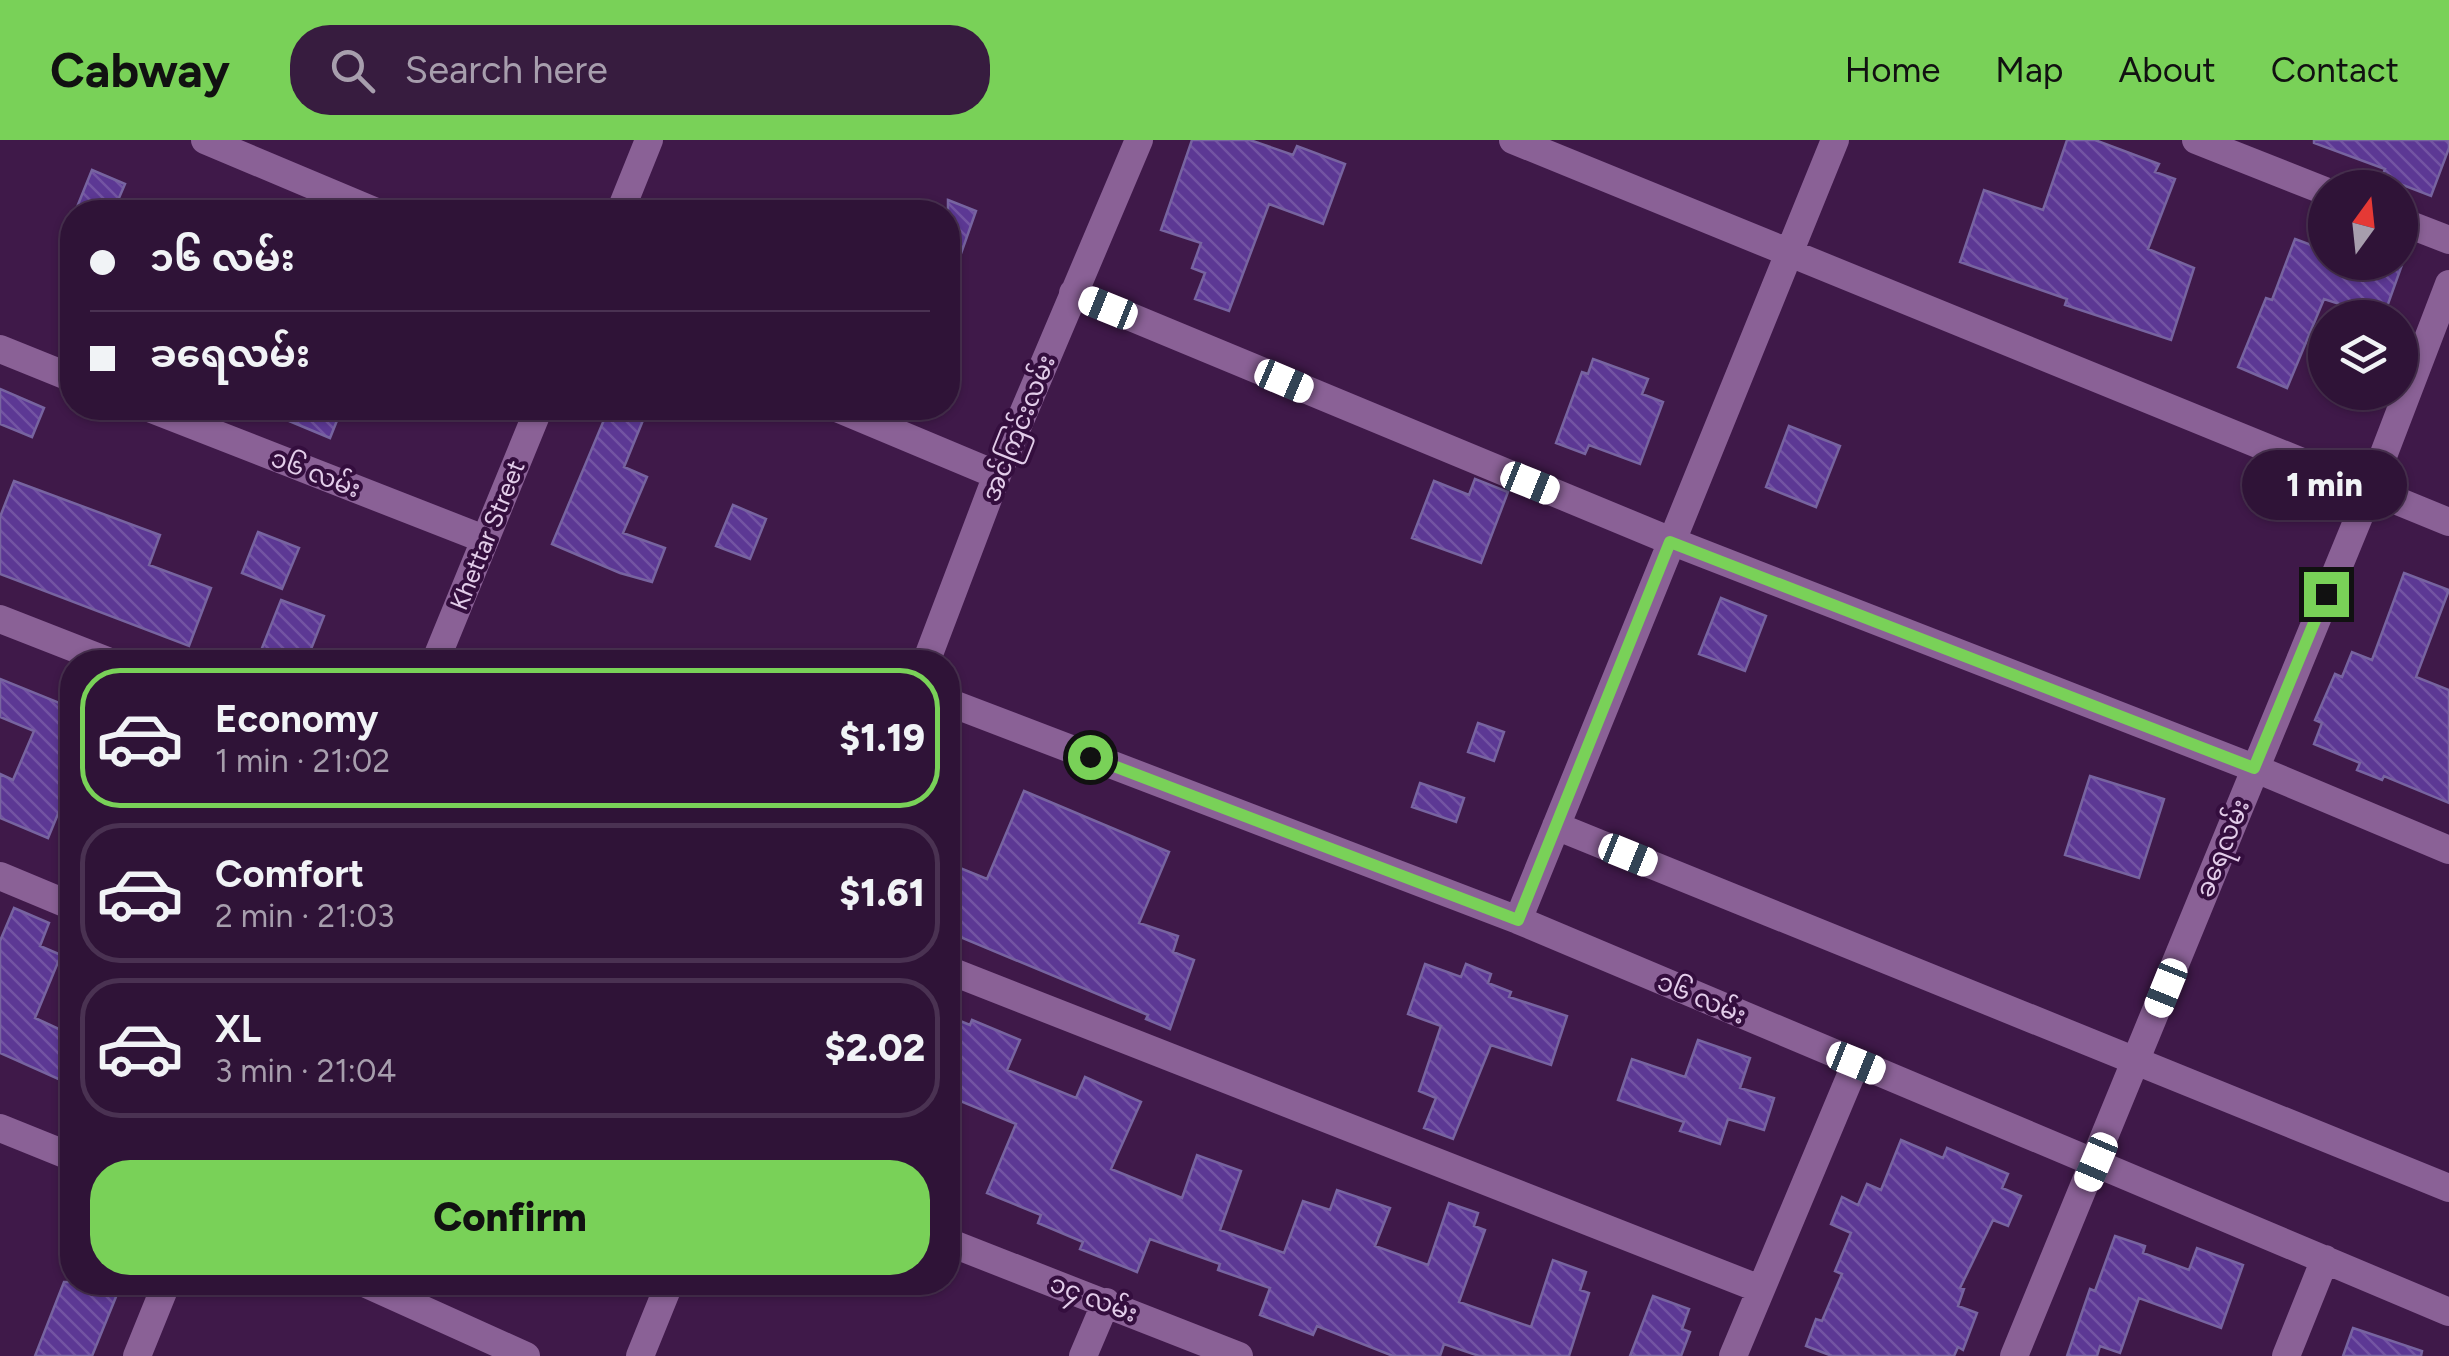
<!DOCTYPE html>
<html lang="en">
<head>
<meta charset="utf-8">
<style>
	:root { --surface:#2f1337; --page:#371c3f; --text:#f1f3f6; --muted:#a79ead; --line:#4a3252; --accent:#79d158 }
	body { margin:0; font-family:Figtree,"Noto Sans Myanmar",sans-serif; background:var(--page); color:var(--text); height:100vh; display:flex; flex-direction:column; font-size:38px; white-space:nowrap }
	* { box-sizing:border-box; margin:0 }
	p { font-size:32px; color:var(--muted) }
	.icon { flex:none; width:55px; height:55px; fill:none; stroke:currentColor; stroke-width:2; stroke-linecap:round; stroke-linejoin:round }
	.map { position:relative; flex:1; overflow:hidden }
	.drawer { position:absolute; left:60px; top:510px; width:900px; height:645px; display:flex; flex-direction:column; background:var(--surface); border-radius:40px; box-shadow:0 2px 8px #0004,0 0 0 2px var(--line) }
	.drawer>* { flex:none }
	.hud { position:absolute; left:60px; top:60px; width:900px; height:220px; border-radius:40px; box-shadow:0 2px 8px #0004,0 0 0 2px var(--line); display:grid; align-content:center; height:220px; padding:0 30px; background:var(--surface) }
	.needle { width:65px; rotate:15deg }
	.controls { position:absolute; left:2308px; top:30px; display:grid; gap:20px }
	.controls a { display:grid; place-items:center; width:110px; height:110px; border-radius:50%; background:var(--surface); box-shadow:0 2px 8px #0004,0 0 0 2px var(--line); font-size:50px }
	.end { position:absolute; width:45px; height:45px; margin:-22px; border:12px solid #79d158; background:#111; box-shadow:0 0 0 5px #111 }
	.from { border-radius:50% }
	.bubble { position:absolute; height:70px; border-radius:35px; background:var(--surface); box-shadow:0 2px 8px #0004,0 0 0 2px var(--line); font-size:32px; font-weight:800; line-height:70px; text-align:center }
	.car { position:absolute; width:30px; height:60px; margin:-30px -15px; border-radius:12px; box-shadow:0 0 8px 2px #0007; background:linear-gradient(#fff 24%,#345 0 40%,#fff 0 76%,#345 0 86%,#fff 0) }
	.hud b { display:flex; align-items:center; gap:35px; height:95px; font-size:38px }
	.hud b+b { border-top:2px solid var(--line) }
	.hud i { width:25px; height:25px; background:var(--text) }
	ul { padding:18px 0 0; list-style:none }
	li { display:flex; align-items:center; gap:30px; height:140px; margin:0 20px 15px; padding:0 10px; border:5px solid var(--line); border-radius:40px }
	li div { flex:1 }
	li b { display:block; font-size:38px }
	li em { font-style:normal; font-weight:800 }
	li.active { border-color:var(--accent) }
	li>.icon { width:90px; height:90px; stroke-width:1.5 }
	.action { display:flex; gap:20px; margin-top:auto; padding:20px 30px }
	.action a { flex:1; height:115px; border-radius:40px; background:var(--accent); color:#111; font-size:40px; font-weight:800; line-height:115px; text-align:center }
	header { display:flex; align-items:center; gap:60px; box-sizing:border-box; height:140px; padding:0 50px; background:var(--accent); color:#111 }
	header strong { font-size:48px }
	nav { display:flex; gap:55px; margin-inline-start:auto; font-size:35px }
	.search { width:700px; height:90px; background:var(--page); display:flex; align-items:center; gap:25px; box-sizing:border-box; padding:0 35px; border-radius:40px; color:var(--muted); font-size:38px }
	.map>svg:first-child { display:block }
</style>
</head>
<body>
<header>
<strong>Cabway</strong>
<div class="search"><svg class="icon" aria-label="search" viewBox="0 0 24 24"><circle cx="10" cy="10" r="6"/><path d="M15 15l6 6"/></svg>Search here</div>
<nav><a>Home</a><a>Map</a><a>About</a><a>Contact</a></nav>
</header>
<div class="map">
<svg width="2449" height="1216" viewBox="0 0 2449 1216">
	<defs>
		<pattern id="building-back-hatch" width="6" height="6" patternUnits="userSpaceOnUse" patternTransform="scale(2.5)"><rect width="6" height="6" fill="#5c3894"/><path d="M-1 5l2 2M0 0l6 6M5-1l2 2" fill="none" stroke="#7354a3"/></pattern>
	</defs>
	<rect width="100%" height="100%" fill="#3f1949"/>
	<path fill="url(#building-back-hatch)" stroke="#7764a0" stroke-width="2.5" d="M1192,0H1250L1293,15L1297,6L1345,24L1323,84L1269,64L1229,171L1195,159L1205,133L1192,128L1201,103L1161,90Z
		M2067,0H2095L2159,24L2155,32L2175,39L2148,109L2194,128L2171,200L2065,165L2067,159L1960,122L1984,50L2043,70Z
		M2314,0H2449V8L2431,56L2382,37L2385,29L2314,3Z
		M92,30L125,44L113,72H75Z
		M948,60L976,71L951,142L948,141Z
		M2295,99L2325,110V122H2403L2383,178L2324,159L2287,248L2238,227L2266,158L2272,160Z
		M1593,219L1648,239L1642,254L1663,262L1640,324L1589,305L1585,314L1556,303L1582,232L1588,234Z
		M0,249L44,268L32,297L0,284Z
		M258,268H342L330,298Z
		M609,268H648L624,327L647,337L623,393L665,408L652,442L620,433L552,404Z
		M1789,286L1840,306L1816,367L1766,347Z
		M1475,339L1508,352L1481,423L1412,398L1434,341L1469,355Z
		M14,341L160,395L149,425L211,448L189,506L0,434V377Z
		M733,365L766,379L750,419L716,406Z
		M258,392L299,408L282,449L242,433Z
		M2404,433L2449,450L2416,537L2449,550V663L2384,636L2382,640L2357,630L2360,623L2314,604L2322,583L2315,580L2335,534L2342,537L2352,512L2372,520Z
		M1721,458L1766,476L1745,531L1699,514Z
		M281,460L324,476L306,522H284L260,513Z
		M0,539L72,568V640L48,698L0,678V634L13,640L34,591L0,577Z
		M1478,583L1504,592L1494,621L1468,612Z
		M2090,636L2164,659L2139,738L2065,715Z
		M1420,643L1464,658L1456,682L1412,667Z
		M1024,651L1169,712L1139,783L1178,796L1173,812L1194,820L1170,889L1146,879L1148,875L948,792V723L987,739Z
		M14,768L49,783L40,806L61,815L35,878L72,895V945L0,913V801Z
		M1425,824L1461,837L1466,824L1491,834L1488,843L1511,852L1509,857L1567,876L1551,925L1491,905L1453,999L1424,988L1436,958L1419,951L1441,886L1408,874Z
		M948,876L970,885L972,880L1020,900L1007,930L1076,958L1085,937L1141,962L1111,1029L1182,1058L1197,1015L1241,1031L1220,1090L1284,1113L1303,1061L1330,1070L1337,1050L1390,1068L1375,1106L1428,1125L1449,1063L1478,1073L1474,1086L1485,1090L1459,1162L1531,1187L1553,1120L1586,1132L1580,1150L1589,1153L1569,1216H1479L1444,1204L1440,1216H1393L1317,1186L1313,1195L1260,1175L1270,1148L1218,1130L1220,1124L1150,1099L1137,1132L1080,1109L1083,1102L1038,1083L1041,1075L987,1053L1016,984L948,956Z
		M1698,900L1750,918L1740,948L1774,958L1764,990L1728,979L1720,1004L1680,991L1684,982L1618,960L1632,919L1685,937Z
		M1901,1000L1943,1018L1947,1008L2008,1034L2002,1048L2021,1056L2008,1086L1993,1080L1960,1148L1964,1149L1958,1166L1977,1173L1963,1210L1958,1207L1954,1216H1832L1806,1206L1816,1179L1822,1181L1842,1134L1835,1131L1851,1093L1831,1084L1842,1057L1858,1065L1867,1044L1881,1050Z
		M2115,1096L2145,1106L2143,1113L2189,1130L2197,1108L2243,1125L2221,1188L2139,1158L2120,1213L2100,1206L2097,1216H2067L2090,1149L2095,1151Z
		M64,1142H122L92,1216H35Z
		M1653,1156L1689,1169L1682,1189L1690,1192L1681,1216H1630Z
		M2353,1188L2422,1211L2421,1216H2343Z"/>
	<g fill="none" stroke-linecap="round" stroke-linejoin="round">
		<path stroke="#8a6196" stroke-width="28" d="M205,0L376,72
			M1513,0L2449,382
			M2196,0L2325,51
			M620,72L649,0
			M2400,81L2449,100
			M1073,153L1671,401L2254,628L2449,710
			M0,209L72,238
			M149,268L484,399
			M837,268L997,335
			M0,479L110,522
			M435,522L539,268
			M926,522L997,335L1139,0
			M948,562L1518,780L2449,1172
			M1556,686L2449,1048
			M0,736L72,766
			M1518,780L1835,0
			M948,830L1760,1149
			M0,988L72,1017
			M948,1102L1239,1216
			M362,1142L526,1216
			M137,1216L167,1142
			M640,1216L670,1142
			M1083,1216L1106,1162
			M1733,1216L1856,923
			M2014,1216L2370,350L2449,144
			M2286,1216L2325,1119"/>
	</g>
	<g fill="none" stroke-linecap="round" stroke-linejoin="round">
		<path stroke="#79d158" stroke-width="12" d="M1090,617L1518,780L1670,402L2254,628L2326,454"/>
	</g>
	<g text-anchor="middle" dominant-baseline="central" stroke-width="8" stroke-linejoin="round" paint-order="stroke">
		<g font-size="25" fill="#e3cdea" stroke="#340e3e">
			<text transform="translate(1018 288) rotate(-68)">အင်ကြင်းလမ်း</text>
			<text transform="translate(316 333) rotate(21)">၁၆ လမ်း</text>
			<text transform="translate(487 395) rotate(-68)">Khettar Street</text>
			<text transform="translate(2222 708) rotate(-68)">ခရေလမ်း</text>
			<text transform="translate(1702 858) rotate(23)">၁၆ လမ်း</text>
			<text transform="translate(1094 1158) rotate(21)">၁၄ လမ်း</text>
		</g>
	</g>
</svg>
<div class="controls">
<a><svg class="needle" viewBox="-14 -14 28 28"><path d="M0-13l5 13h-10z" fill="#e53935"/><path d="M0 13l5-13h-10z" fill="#a79ead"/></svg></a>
<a><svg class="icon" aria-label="layers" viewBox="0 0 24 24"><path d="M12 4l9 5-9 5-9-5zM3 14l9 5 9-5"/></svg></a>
</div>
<i class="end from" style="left:1090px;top:617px"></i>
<i class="end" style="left:2326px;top:454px"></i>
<div class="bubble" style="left:2242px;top:310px;width:165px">1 min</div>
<i class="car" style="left:1108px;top:168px;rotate:292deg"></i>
<i class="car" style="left:1284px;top:241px;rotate:113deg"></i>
<i class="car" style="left:1530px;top:343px;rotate:112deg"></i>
<i class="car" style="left:1628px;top:715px;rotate:112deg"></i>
<i class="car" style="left:2166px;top:848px;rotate:202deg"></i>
<i class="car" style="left:1856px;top:923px;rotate:112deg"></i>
<i class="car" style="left:2096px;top:1022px;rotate:203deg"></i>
<div class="hud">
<b><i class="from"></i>၁၆ လမ်း</b>
<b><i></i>ခရေလမ်း</b>
</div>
<section class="drawer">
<ul>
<li class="active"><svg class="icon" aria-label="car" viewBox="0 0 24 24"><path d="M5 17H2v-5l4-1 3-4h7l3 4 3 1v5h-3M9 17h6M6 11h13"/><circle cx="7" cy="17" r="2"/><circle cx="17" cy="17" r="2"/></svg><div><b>Economy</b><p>1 min · 21:02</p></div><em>$1.19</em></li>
<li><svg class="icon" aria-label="car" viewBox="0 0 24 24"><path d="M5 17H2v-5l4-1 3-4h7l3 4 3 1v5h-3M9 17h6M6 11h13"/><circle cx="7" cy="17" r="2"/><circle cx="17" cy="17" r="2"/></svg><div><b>Comfort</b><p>2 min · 21:03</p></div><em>$1.61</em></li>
<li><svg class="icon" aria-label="car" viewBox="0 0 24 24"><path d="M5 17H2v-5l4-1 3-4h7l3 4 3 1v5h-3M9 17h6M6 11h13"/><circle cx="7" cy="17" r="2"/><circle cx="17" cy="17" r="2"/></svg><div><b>XL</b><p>3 min · 21:04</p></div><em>$2.02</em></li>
</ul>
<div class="action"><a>Confirm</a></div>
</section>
</div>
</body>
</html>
